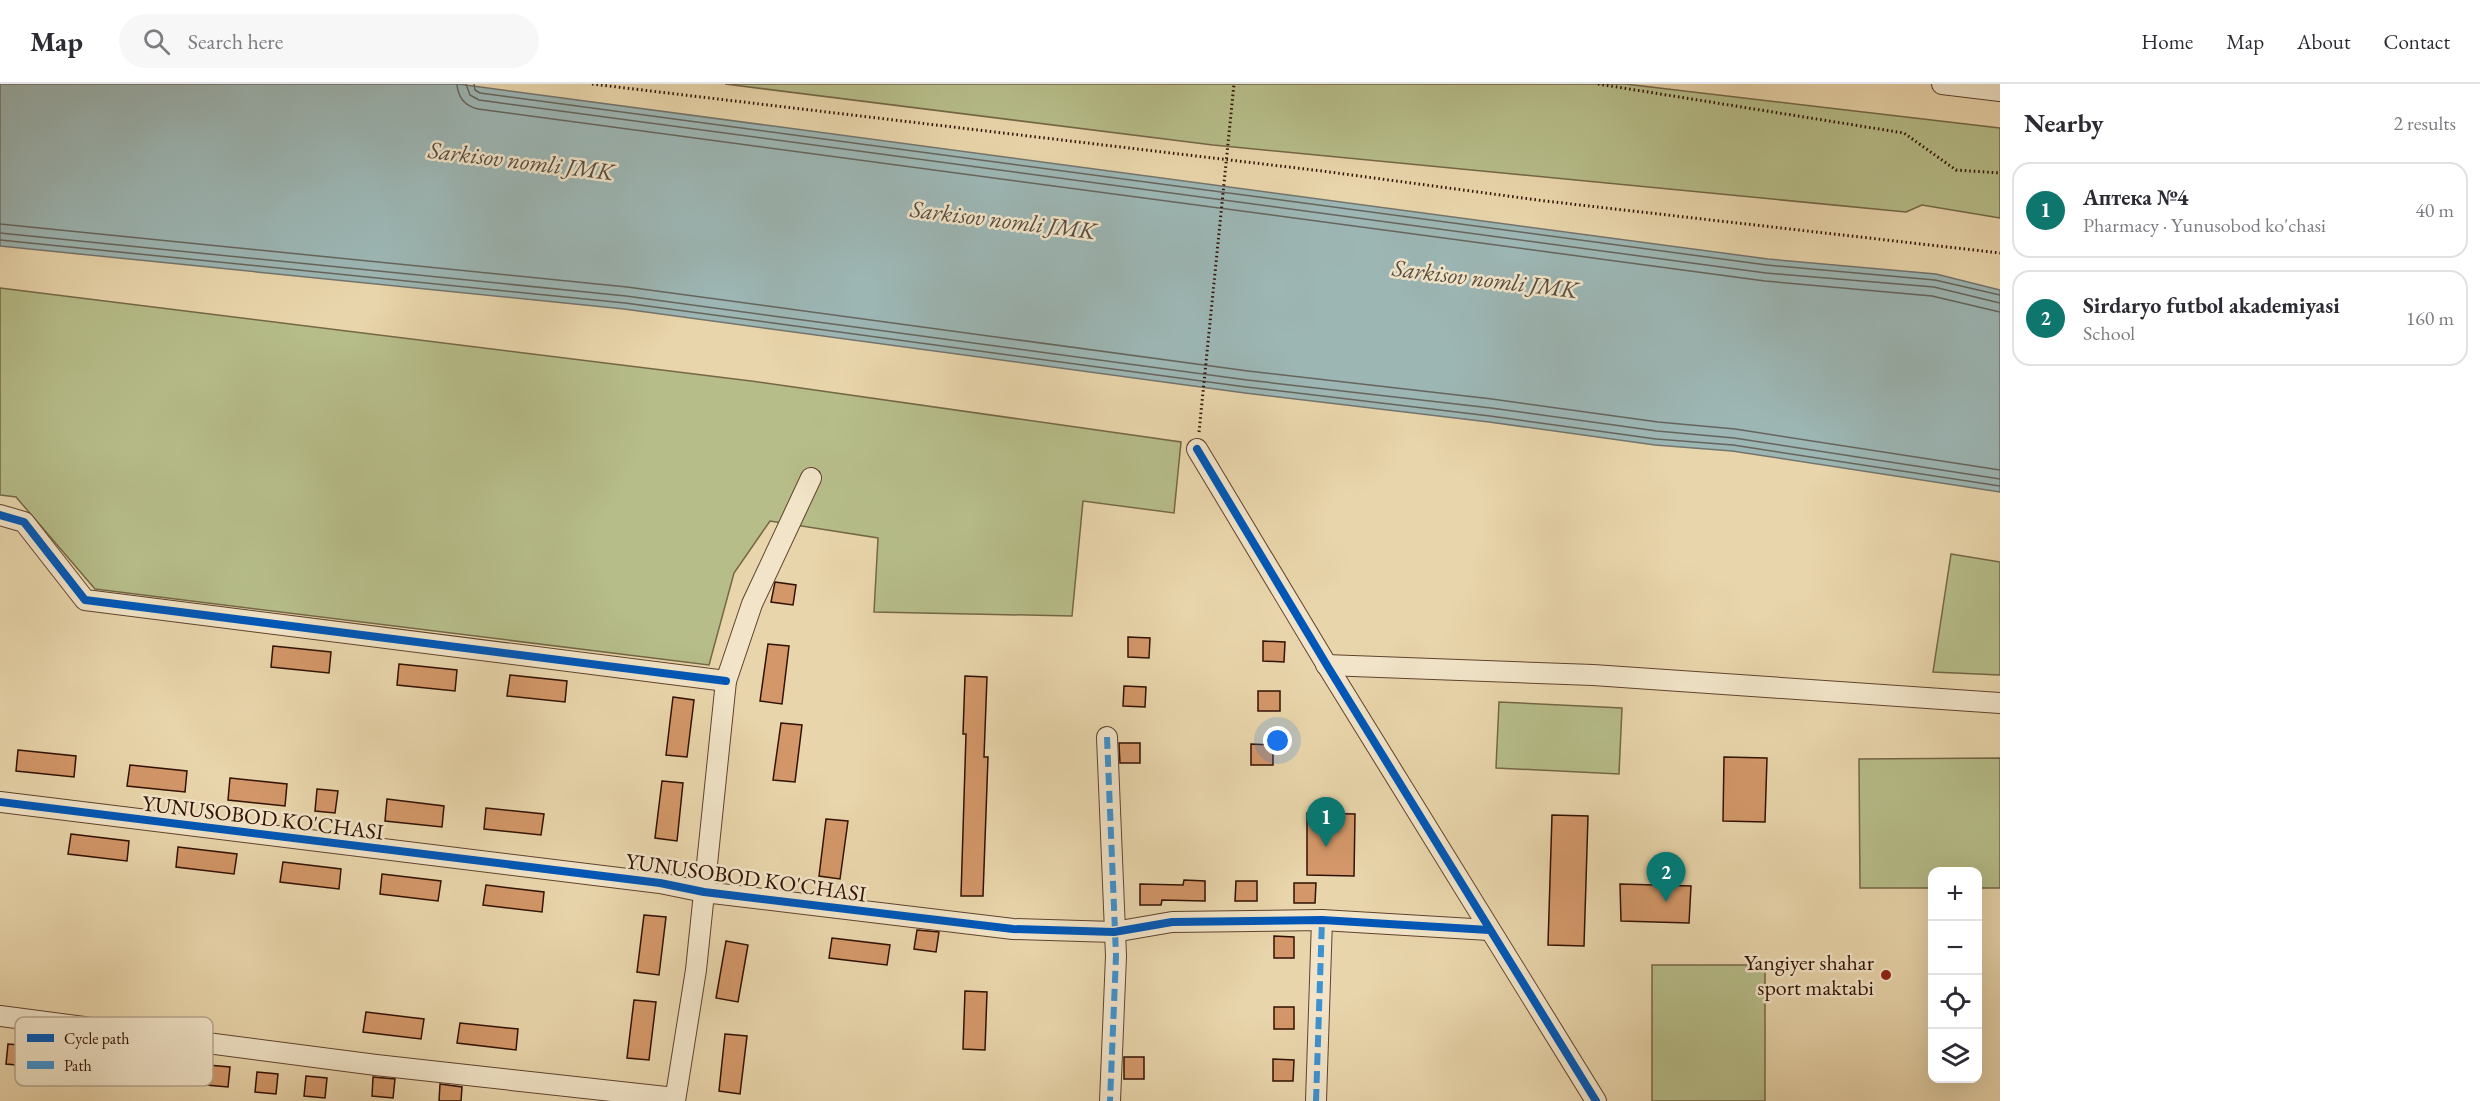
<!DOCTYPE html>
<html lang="en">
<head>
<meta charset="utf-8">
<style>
	:root { --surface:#fff; --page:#f7f7f7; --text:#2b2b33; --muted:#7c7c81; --line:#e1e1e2; --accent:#0f766e }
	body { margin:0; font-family:"EB Garamond",serif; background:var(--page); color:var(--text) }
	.controls { position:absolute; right:18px; bottom:18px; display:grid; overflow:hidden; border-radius:12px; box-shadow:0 6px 24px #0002 }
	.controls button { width:54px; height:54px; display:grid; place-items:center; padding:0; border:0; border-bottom:2px solid var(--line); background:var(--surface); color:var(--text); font:30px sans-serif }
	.you { position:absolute; left:1278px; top:657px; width:21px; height:21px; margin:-15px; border:4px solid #fff; border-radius:50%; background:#1a73e8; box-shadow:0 0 0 9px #1a73e833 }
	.badge { display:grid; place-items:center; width:39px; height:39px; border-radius:50%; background:var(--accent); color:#fff; font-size:20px; font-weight:700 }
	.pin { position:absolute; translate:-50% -50px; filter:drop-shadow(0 2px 3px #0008) }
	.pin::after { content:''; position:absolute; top:32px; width:21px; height:18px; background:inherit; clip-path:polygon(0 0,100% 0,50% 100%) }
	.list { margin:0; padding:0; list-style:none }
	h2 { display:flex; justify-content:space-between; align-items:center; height:78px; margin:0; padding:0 24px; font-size:26px }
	h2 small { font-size:20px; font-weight:400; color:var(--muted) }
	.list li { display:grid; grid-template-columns:39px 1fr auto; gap:18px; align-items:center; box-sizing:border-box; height:96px; margin:0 12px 12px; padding:0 12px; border:2px solid var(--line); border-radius:18px }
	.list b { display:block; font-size:22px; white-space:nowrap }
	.list p { margin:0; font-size:20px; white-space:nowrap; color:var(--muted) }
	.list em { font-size:20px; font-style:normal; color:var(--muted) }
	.icon { flex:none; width:33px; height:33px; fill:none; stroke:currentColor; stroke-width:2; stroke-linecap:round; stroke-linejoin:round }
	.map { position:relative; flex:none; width:2000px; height:1017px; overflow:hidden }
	header { display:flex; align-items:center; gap:36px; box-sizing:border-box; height:84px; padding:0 30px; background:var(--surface); border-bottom:2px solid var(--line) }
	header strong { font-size:28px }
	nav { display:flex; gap:33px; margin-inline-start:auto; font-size:21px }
	.search { width:420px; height:54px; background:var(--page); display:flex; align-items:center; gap:15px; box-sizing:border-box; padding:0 21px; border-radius:33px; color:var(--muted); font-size:22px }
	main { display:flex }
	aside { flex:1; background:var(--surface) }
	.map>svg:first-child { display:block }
	.green { fill:#b6bd89; stroke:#746746; stroke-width:1.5 }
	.water { fill:#9cb6b4; stroke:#72746d; stroke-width:1.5 }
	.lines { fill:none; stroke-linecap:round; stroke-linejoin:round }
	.shore { stroke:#67645c; stroke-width:1.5 }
	.building { fill:#d39769; stroke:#321103; stroke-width:1.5 }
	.minor-casing { stroke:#60422d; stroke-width:22 }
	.path { stroke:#321103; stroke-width:3; stroke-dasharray:1.5 3; stroke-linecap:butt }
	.minor { stroke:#f1e4c8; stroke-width:20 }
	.quiet { stroke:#3d92d1; stroke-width:6; stroke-dasharray:12 6; stroke-linecap:butt }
	.cycleway-casing { stroke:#f1e4c8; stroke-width:11 }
	.cycleway { stroke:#0057b8; stroke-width:8 }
	.poi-dot { fill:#8f2418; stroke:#f1e4c8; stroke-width:2 }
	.labels { text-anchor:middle; stroke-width:5; stroke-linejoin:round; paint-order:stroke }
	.street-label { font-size:22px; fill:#321103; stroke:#f1e4c8 }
	.poi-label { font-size:22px; fill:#321103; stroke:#f1e4c8; text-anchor:end }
	.water-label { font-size:24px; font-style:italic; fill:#574b41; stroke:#f1e4c8 }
	.key { fill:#f1e4c8; stroke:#b8a58d; stroke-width:1.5 }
	.key-label { font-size:16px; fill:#321103 }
</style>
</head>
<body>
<header>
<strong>Map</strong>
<div class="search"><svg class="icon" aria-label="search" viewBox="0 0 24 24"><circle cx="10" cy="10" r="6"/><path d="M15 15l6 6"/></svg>Search here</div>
<nav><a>Home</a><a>Map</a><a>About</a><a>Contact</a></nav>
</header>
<main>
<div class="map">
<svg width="2000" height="1017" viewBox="0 0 2000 1017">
	<rect width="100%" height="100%" fill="#e9d5ab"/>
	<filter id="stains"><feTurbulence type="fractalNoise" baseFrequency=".00333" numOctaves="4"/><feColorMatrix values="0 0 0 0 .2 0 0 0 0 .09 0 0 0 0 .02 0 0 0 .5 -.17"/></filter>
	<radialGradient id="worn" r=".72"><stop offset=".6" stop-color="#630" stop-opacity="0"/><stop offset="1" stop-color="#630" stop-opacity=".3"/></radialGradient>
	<g class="green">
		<polygon points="725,0 1625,0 2000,44 2000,134 1922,121 1906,128 1213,61"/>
		<polygon points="0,204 751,297 1181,358 1174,429 1083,417 1072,532 874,528 878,454 770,437 734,489 709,581 95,505 16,413 0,411"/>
		<polygon points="1951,470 2000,478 2000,591 1933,588"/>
		<polygon points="1499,618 1622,624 1619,690 1496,684"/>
		<polygon points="2000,674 2000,804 1978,804 1978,788 1932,788 1932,804 1860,804 1859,675"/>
		<rect x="1652" y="881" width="113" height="136"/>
	</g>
	<polygon class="water" points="0,0 458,0 1768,175 1936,190 2000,206 2000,408 1732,367 1655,361 1489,338 1245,309 624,225 0,162"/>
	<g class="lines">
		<g class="shore">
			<path d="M457 0C458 14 465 22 478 25L1765 197 1932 212 2000 228"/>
			<polyline points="466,0 470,11 479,16 1766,189 1934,203 2000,219"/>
			<polyline points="474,0 475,6 480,9 1767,181 1935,196 2000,211"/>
			<polyline points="0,140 627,203 1248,287 1492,315 1658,338 1735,345 2000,386"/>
			<polyline points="0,149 626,212 1247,296 1491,324 1657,347 1734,354 2000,395"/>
			<polyline points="0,156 625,219 1246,303 1490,332 1656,355 1733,361 2000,402"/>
		</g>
	</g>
	<g class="building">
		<polygon points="775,498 796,501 793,521 771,518"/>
		<polygon points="1128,553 1150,554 1149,574 1128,573"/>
		<polygon points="1263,557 1285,558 1284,578 1263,577"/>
		<polygon points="768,560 789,562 782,620 760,617"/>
		<polygon points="273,562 331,568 329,589 271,583"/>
		<polygon points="399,580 457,586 455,607 397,601"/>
		<polygon points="510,591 567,597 565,618 507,612"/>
		<polygon points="965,592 987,593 984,673 988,673 983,812 961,812 966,650 963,650"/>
		<polygon points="1124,602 1146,603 1145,623 1123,622"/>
		<rect x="1258" y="607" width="22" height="20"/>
		<polygon points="673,613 694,616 687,673 666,671"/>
		<polygon points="781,639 802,641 795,698 773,696"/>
		<polygon points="1119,659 1140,659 1140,679 1120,679"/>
		<polygon points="1251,660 1273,661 1273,681 1251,681"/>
		<polygon points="18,666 76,672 74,693 16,687"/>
		<polygon points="1724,673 1767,674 1765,738 1723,737"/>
		<polygon points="130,681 187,687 185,708 127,702"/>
		<polygon points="230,694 287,700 285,722 228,716"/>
		<polygon points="662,697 683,699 677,757 655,754"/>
		<polygon points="317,705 338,707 335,729 315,727"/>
		<polygon points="387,715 444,722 442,743 385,737"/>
		<polygon points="486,724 544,730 541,751 484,745"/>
		<polygon points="1307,729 1355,730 1354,792 1307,791"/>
		<polygon points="1552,731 1588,732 1584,862 1548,861"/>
		<polygon points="826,735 848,737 840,795 819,792"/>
		<polygon points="71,750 129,757 127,777 68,770"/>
		<polygon points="178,763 237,770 234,790 176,783"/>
		<polygon points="283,778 341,785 339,805 280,798"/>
		<polygon points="382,790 441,797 438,817 380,810"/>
		<polygon points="1184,796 1205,797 1205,817 1162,816 1161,821 1140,821 1140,800 1183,801"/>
		<polygon points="1236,797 1257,797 1257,817 1235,817"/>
		<polygon points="1294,799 1316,799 1315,819 1294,819"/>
		<polygon points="1620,800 1691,802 1689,839 1621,837"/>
		<polygon points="486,801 544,808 542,828 483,821"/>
		<polygon points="644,831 666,833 659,891 637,888"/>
		<polygon points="917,846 939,848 936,868 914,865"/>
		<polygon points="1274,852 1294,853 1294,874 1274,874"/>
		<polygon points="832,854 890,861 887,881 829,874"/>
		<polygon points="726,857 748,861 738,918 716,914"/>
		<polygon points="965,907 987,908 985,966 963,965"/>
		<polygon points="634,916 656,918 649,976 627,974"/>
		<rect x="1274" y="923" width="20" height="22"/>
		<polygon points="366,928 424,935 421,955 363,948"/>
		<polygon points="460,939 518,945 516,966 457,959"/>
		<polygon points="725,950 747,952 740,1010 719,1007"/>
		<polygon points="8,960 29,962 27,982 6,980"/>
		<rect x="1124" y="973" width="20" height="22"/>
		<polygon points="1273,975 1294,976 1293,997 1273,997"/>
		<polygon points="208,981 230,983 228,1003 206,1001"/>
		<polygon points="257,988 278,990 276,1010 255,1008"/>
		<polygon points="306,992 327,994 325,1014 304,1012"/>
		<polygon points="373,993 395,995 393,1014 372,1012"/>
		<polygon points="440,1000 462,1003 461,1017 439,1017"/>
	</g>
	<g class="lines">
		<g class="minor-casing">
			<g id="minor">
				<polyline points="1942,0 2000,7"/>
				<polyline points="1197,365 1328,583 1596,1017"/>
				<polyline points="0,431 24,438 85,516 726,597"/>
				<polyline points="1326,581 1593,591 2000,619"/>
				<polyline points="1107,653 1116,872 1110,1017"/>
				<polyline points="0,718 660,799 704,808 1013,845 1114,848 1172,838 1322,836 1489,846"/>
				<polyline points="0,932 376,981 675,1014"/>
				<polyline points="675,1017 696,886 726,597 752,520 811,394"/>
				<polyline points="1316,1017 1322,836"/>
			</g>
		</g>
		<g class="path">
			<polyline points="592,0 1322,87 1545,117 2000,169"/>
			<polyline points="1598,0 1904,49 1956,86 2000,89"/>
			<polyline points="1199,348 1234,0"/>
		</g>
		<use href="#minor" class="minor"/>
		<g class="quiet">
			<polyline points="1107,653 1116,872 1110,1017"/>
			<polyline points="1316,1017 1322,836"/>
		</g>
		<g class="cycleway-casing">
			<g id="cycleway">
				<polyline points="1197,365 1328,583 1596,1017"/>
				<polyline points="0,431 24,438 85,516 726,597"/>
				<polyline points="0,718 660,799 704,808 1013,845 1114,848 1172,838 1322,836 1489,846"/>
			</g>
		</g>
		<use href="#cycleway" class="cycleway"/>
	</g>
	<circle class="poi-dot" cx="1886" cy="891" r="6"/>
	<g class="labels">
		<g class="street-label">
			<text transform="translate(263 733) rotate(7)" y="8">YUNUSOBOD KO'CHASI</text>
			<text transform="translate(746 793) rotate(8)" y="8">YUNUSOBOD KO'CHASI</text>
		</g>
		<g class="poi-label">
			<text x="1874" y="886">Yangiyer shahar<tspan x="1874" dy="25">sport maktabi</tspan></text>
		</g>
		<g class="water-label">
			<text transform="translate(521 77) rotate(7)" y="8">Sarkisov nomli JMK</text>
			<text transform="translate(1003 136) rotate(7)" y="8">Sarkisov nomli JMK</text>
			<text transform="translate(1485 195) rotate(7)" y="8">Sarkisov nomli JMK</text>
		</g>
	</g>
	<rect x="15" y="933" width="198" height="69" rx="9" class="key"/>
	<rect x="27" y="950" width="27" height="8" fill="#0057b8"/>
	<rect x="27" y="977" width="27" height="8" fill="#3d92d1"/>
	<g class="key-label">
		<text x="64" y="960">Cycle path</text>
		<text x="64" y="987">Path</text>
	</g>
	<rect width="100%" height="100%" filter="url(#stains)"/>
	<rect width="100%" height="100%" fill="url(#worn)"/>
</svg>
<div class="controls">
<button>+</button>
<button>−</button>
<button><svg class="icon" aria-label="locate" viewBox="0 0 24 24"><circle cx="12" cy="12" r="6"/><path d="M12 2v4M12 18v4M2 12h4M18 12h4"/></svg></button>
<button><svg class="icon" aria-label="layers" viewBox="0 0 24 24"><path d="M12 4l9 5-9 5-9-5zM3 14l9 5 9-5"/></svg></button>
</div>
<div class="you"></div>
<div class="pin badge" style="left:1326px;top:763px">1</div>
<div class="pin badge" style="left:1666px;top:818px">2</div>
</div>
<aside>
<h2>Nearby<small>2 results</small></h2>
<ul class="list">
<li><span class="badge">1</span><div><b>Аптека №4</b><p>Pharmacy · Yunusobod ko'chasi</p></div><em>40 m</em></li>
<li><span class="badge">2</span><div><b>Sirdaryo futbol akademiyasi</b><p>School</p></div><em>160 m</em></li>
</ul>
</aside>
</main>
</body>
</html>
